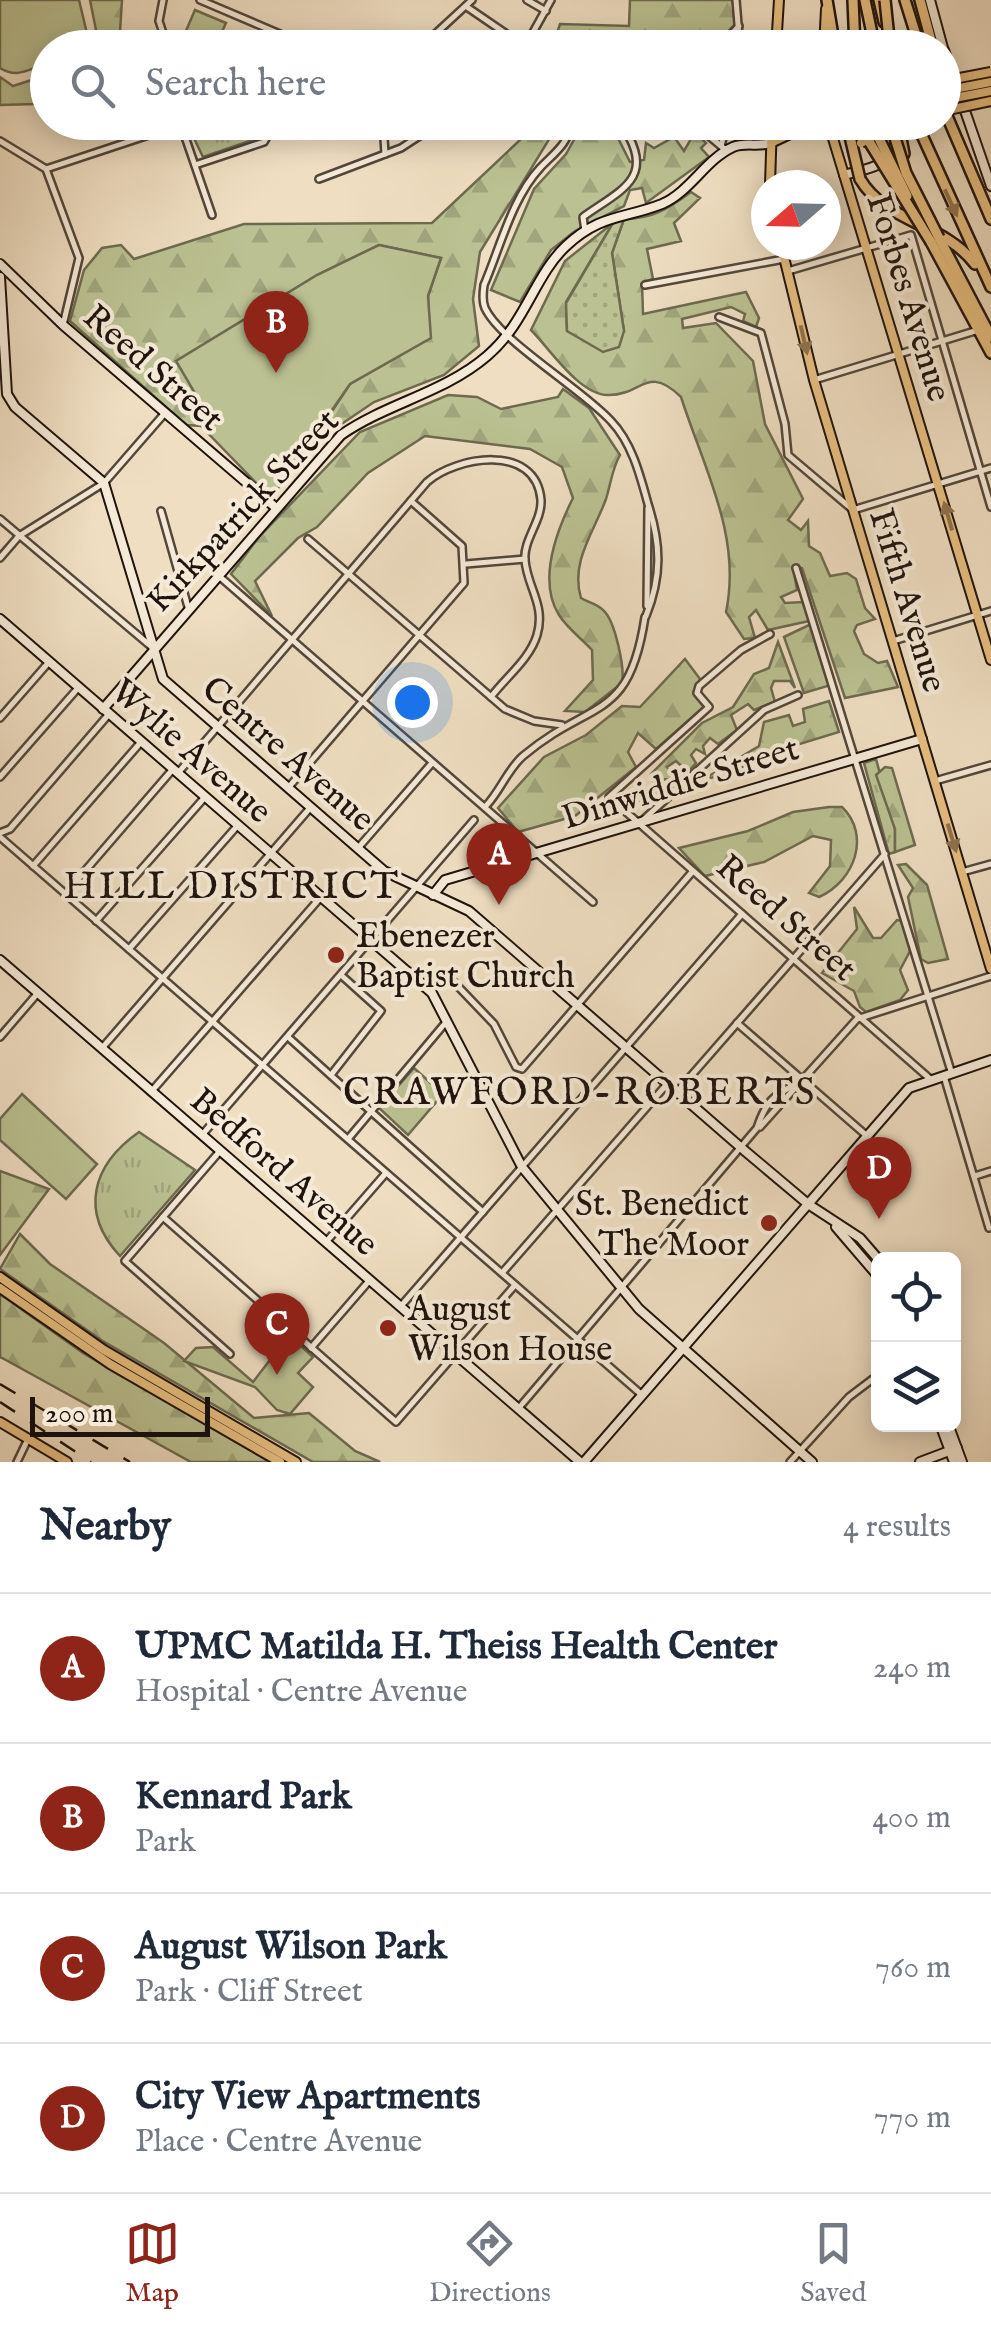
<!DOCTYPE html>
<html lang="en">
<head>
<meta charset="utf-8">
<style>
	:root { --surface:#fff; --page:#f2f2f3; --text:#1f2937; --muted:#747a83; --line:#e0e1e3; --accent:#8f2418 }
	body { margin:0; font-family:"IM FELL English",serif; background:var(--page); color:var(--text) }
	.controls { position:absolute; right:30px; bottom:30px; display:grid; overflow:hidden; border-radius:15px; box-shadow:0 5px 25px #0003 }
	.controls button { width:90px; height:90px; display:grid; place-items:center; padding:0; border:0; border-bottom:2px solid var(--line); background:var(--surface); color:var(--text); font:50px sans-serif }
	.compass { position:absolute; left:751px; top:170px; width:90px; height:90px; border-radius:50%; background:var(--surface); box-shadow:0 5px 25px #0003; rotate:250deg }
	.scale { position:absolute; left:30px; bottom:25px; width:180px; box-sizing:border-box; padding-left:10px; border:5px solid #1f130d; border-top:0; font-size:28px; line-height:35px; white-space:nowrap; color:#1f130d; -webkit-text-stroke:8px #f5ead7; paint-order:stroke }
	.you { position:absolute; left:412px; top:702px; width:35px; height:35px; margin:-25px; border:8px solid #fff; border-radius:50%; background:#1a73e8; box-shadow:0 0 0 15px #1a73e833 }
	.badge { display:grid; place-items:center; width:65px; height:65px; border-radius:50%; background:var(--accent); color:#fff; font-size:32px; font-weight:700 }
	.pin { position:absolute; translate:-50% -82px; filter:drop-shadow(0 2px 5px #0008) }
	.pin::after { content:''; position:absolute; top:52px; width:35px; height:30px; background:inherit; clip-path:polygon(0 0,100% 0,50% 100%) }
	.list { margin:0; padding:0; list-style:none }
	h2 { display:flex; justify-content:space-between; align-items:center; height:130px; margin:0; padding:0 40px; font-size:42px }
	h2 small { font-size:32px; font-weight:400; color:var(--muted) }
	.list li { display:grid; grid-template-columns:65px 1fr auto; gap:30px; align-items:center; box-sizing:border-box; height:150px; padding:0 40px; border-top:2px solid var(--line) }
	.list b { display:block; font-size:38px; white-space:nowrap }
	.list p { margin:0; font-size:32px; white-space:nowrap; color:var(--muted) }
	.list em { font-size:32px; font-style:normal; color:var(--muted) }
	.icon { flex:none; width:55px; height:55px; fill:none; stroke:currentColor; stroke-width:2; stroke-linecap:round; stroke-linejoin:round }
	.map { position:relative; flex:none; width:991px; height:1462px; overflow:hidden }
	.search { position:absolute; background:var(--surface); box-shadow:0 5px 25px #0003; left:30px; right:30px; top:30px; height:110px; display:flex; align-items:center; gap:25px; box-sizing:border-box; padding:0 35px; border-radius:55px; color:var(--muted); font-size:38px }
	.sheet { height:730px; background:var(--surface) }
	nav { display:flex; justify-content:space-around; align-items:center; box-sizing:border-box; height:140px; border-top:2px solid var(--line); background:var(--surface); font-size:28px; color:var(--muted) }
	nav a { display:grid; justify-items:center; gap:5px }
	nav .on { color:var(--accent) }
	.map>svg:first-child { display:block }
	.grass { fill:url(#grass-tufts); stroke:#6d6a50; stroke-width:2.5 }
	.forest { fill:url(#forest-firs); stroke:#6d6a50; stroke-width:2.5 }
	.park { fill:#bbc192; stroke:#6d6a50; stroke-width:2.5 }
	.garden { fill:url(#garden-dots); stroke:#6d6a50; stroke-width:2.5 }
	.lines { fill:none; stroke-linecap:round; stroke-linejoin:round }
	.street-casing { stroke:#53463a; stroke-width:10 }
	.secondary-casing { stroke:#1f130d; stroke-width:12 }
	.primary-casing { stroke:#1f130d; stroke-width:12 }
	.highway-casing { stroke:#1f130d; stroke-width:14 }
	.street { stroke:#f5ead7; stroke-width:5 }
	.secondary { stroke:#f5ead7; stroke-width:8 }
	.primary { stroke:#e8bf81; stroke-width:8 }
	.highway { stroke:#e8bf81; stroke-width:9 }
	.rail { stroke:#1f130d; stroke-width:2.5; stroke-dasharray:18 18; stroke-linecap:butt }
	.primary-bridge-casing { stroke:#1f130d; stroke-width:12; stroke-linecap:butt }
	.highway-bridge-casing { stroke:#1f130d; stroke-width:14; stroke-linecap:butt }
	.primary-bridge { stroke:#e8bf81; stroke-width:8 }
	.highway-bridge { stroke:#e8bf81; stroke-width:9 }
	.oneway { fill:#8e724d }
	.poi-dot { fill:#8f2418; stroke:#f5ead7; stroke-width:4 }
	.labels { text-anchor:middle; stroke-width:8; stroke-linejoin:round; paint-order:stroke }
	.street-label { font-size:35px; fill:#1f130d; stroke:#f5ead7 }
	.poi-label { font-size:35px; fill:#1f130d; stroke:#f5ead7; text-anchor:start }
	.neighbourhood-label { font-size:38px; letter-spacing:2.5px; fill:#1f130d; stroke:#f5ead7 }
</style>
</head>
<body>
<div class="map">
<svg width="991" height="1462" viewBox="0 0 991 1462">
	<defs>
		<pattern id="grass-tufts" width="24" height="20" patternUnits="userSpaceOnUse" patternTransform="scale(2.5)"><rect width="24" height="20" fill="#bbc192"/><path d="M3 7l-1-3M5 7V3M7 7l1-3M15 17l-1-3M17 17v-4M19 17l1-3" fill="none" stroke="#a0a57d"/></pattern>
		<pattern id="forest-firs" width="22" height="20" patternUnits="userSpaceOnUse" patternTransform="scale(2.5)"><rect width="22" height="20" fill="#bbc192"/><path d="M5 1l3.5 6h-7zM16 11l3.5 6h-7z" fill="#a0a57d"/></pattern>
		<pattern id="garden-dots" width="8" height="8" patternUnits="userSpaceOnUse" patternTransform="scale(2.5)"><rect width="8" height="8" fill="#bbc192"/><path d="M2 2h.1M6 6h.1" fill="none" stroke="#a0a57d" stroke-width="1.8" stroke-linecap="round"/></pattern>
	</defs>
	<rect width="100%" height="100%" fill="#efdec2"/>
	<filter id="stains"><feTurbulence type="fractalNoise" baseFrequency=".002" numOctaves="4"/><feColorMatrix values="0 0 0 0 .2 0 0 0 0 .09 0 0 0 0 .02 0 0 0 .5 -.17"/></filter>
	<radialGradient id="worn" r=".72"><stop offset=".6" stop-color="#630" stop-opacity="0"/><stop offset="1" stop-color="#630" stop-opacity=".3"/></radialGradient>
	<g class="grass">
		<polygon points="259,123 261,137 203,157 191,132 212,123"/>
		<polygon points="876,759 895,829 895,852 889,854 864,763"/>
		<path d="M139 1132 195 1170 120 1256C79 1212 92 1165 139 1132Z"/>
	</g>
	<g class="forest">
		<polygon points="90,0 122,0 119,47 94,47 96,30"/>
		<polygon points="630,0 733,0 738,21 713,47 552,48 560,24 629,26"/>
		<polygon points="47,75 47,99 36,104 0,105 0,77 13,86"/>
		<polygon points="538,123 559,123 480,252 473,299 479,346 444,375 374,402 309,446 350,384 430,338 428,296 441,258 379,245 317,275 177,361 209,417 201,426 186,425 70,321 84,270 102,248 121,245 134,259 244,224 432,223"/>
		<polygon points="579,123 619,123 616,134 630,162 644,160 646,143 654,148 674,137 684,151 695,132 706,143 701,148 709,157 646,203 642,188 630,190 624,206 575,231 551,250 520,302 491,290 534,189 566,154 580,129"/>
		<path d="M691 192 700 198 674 223 681 241 647 249 653 279 642 283 643 314 746 292 759 318 756 327 743 321 745 314 731 307 682 319 683 328 716 323 753 361 765 424 803 499 788 520 801 530 808 521 809 546 820 553 830 576 847 573 856 579 865 608 875 619 857 625 854 631 864 654 878 663 887 661 898 687 845 698 802 568 793 566 797 590 781 597 785 603 804 602 809 621 768 630 756 610 749 617 755 638 744 639 726 612C742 536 704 469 681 397 647 364 642 395 609 395 580 396 550 349 531 330L565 261 613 223 566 302 567 330 624 331 612 253 624 219C652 219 668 209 691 192Z"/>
		<path d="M563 389 589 408 620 455C612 469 611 483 606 499 594 532 570 562 581 598 587 602 598 604 603 610 615 620 625 668 622 683L585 712 565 711 593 680 592 650C582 639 567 628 559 615 537 580 557 530 573 498L562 467 530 449 425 436 368 473 317 527 298 538 255 581 272 616 231 574 259 537 360 432 448 395 477 397 501 409 558 397Z"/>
		<polygon points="811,624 831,685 804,693 784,637"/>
		<path d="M778 642 795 688 790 681H774L771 688 775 702 754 710 748 704 731 715 737 730 718 744 710 738 703 746 705 754 696 749 691 755 696 763 688 772 676 761 667 767 676 778 661 780C652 812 651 794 626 805L620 800 629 792 646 795 655 787 651 774 702 723 733 707 754 674 769 668Z"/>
		<polygon points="685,659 700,679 694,694 704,707 656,749 638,733 628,752 636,767 575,816 518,832 498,808 544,757 586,735 622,706 640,707"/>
		<polygon points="829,701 839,732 757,757 758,762 699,782 759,746 764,722 789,715 793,726 805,722 803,709"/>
		<polygon points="885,767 892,768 915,845 895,852 895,829 876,775"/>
		<path d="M829 807H842C871 835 855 881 819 897L809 893 830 866 831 840 813 836 764 862 705 876 679 848 748 831 793 812Z"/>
		<polygon points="906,864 927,885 948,959 928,963 921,959 908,897 913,888 898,865"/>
		<polygon points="854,907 873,938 881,938 897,920 902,921 910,951 900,970 908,990 900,1000 866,1012 860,1007 854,991 822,973 857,929"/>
		<polygon points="0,1171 49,1189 0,1255"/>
		<polygon points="20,1234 50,1264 164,1343 254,1418 309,1413 355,1451 380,1462 313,1462 101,1340 0,1269"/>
		<polygon points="0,1294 83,1353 270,1462 191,1462 4,1359 0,1357"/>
	</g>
	<g class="park">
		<path d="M0 0H79L89 42 86 47 48 48 47 64C28 69 18 79 0 68Z"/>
		<polygon points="195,10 226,23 215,47 182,40"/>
		<polygon points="379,245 441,258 428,296 431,338 350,384 274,494 264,491 201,426 209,417 176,361 317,275"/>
		<polygon points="414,1068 443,1094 408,1135 379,1108"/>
		<polygon points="22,1094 97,1164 66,1199 0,1140 0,1119"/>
		<polygon points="289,1335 313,1357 298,1373 313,1387 290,1414 277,1410 255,1387 184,1361 196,1348 213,1347 253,1382"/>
	</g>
	<polygon class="garden" points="624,219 612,253 624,331 619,347 603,352 567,331 566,303 613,223"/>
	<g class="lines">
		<g class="street-casing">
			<g id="street">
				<polyline points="163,0 159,21 168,48"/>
				<polyline points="200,0 313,48"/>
				<polyline points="527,0 546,11"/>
				<polyline points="736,0 740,48"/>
				<polyline points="467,7 527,48"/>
				<polyline points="526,45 551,0"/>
				<polyline points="420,48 472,0"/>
				<polyline points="719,48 739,26"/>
				<polyline points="383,122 385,154"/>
				<path d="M571 122C569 144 554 153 540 168 512 198 500 248 484 285 483 292 482 301 485 308 500 341 582 389 611 421 632 443 640 475 648 504 661 544 662 576 646 616"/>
				<polyline points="692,122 727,151"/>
				<polyline points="181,125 212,215"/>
				<polyline points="0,141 46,169 79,258 63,325"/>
				<polyline points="721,146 727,122"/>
				<polyline points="195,165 264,142 268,135 264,122"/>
				<polyline points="46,169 188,122"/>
				<polyline points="319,179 401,148 441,122"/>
				<path d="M585 231 583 217C619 191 656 179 625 130"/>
				<polyline points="788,271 911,235 991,507"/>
				<polyline points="645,285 784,259"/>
				<polyline points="719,317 761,333 785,424 788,455 853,510 991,468"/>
				<polyline points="814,380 975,331"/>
				<polyline points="161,511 188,607"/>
				<polyline points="0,519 153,648"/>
				<polyline points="308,539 505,709 534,721 562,725"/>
				<polyline points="0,558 19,536 104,483 165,413"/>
				<polyline points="466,564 525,559"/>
				<polyline points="796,568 951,1071"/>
				<polyline points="219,576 593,902"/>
				<polyline points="647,606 648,508"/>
				<polyline points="770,634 741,650 699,686 697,693 709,707 609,797 929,1078"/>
				<polyline points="893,641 991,611"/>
				<polyline points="0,718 49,662"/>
				<path d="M178 773 427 482C455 457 536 442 541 500 542 521 523 540 525 560 527 587 546 605 537 635 530 659 505 678 491 697"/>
				<polyline points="0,777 78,688"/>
				<polyline points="935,781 991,765"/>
				<polyline points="288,788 464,583 462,546 411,501"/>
				<path d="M485 807C500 792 507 770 523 756 592 698 629 723 645 617"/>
				<polyline points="643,820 764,710 798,695"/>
				<polyline points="0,833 10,829 109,714"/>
				<polyline points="0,837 642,1395"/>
				<polyline points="359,847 432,763"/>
				<polyline points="33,866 141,742"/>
				<polyline points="962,872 991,864"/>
				<polyline points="65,894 173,769"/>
				<polyline points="96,921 205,797"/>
				<polyline points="129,949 238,825"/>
				<polyline points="429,991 442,976 449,977 494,1024 516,1067 522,1069 693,871"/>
				<polyline points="737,1023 867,1136"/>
				<polyline points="0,1037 37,994"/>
				<polyline points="288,1037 483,1212"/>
				<polyline points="103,1047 310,808"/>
				<polyline points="331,1075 381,1011 341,975"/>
				<polyline points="944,1076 989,1228"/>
				<polyline points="151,1092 320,898"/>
				<polyline points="677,1092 885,854"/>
				<polyline points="760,1127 857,1019 991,976"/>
				<polyline points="202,1135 474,820"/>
				<polyline points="348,1139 447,1021"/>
				<polyline points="220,1151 125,1261 230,1354"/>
				<polyline points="975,1176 991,1171"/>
				<polyline points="163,1217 396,1422 515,1285"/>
				<polyline points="326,1242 386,1173"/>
				<polyline points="502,1273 667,1084"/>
				<polyline points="401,1306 742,914"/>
				<polyline points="311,1348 369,1281"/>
				<path d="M518 1409 757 1128C768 1095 777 1095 803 1080"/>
				<polyline points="17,1462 28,1439"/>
				<polyline points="790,1462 849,1397 878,1375"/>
			</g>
		</g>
		<g class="secondary-casing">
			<g id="secondary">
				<polyline points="930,0 943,48"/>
				<polyline points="944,50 991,186"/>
				<path d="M844 175C865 169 892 167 895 142"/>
				<polyline points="0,264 63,325 275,507"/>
				<polyline points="0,277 7,394 15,407 104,483 163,679 384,871 469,911 745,1151 808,1204 860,1238 879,1260"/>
				<polyline points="0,619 432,993 522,1167 639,1309 812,1462"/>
				<path d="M103 709 341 435C387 403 444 393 487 356 526 323 534 276 566 246 600 214 624 219 662 204 690 192 706 159 733 147 745 142 758 147 771 143"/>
				<polyline points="433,895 445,880 922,739"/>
				<polyline points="0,960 580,1462"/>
				<polyline points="836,1227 878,1276"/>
				<polyline points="940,1424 954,1462"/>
				<polyline points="948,1424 962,1462"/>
				<polyline points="584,1462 909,1088 991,1060"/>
				<polyline points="920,1462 957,1448"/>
			</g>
		</g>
		<g class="primary-casing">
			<g id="primary">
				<polyline points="776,48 779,0"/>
				<polyline points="824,48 826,9"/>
				<polyline points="828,122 991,660"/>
				<polyline points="771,143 803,128"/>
				<polyline points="770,185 772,122"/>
				<polyline points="781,245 814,380 991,969"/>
				<polyline points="0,1277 104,1350 296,1462"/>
				<polyline points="0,1288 110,1364 280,1462"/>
				<polyline points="0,1422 67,1462"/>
			</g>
		</g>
		<g class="highway-casing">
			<g id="highway">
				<polyline points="827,0 835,48"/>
				<polyline points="853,0 855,48"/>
				<polyline points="865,0 875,48"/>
				<polyline points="879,0 884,22"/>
				<polyline points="905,0 920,48"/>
				<polyline points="920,0 933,48"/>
				<polyline points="944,109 991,219"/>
				<polyline points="898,122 904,154"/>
				<polyline points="916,122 991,287"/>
				<path d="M860 179C886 223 944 223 975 264"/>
				<polyline points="939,238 991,337"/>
				<polyline points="931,242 991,353"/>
			</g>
		</g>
		<use href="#street" class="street"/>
		<use href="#secondary" class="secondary"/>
		<use href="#primary" class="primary"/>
		<use href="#highway" class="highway"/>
		<g class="rail">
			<polyline points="0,1384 130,1462"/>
			<polyline points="0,1402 91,1462"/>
		</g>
		<g class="primary-bridge-casing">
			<g id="primary-bridge">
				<polyline points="944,81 991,72"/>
				<polyline points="944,91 991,82"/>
				<polyline points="944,100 991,91"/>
				<polyline points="944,111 991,101"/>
				<polyline points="803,128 832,122"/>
				<polyline points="861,143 900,122"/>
			</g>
		</g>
		<g class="highway-bridge-casing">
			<g id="highway-bridge">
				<polyline points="885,0 890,48"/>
				<polyline points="857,122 931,242"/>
				<polyline points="871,122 907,196"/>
				<polyline points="890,122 906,173 939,238"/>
				<polyline points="848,128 860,179"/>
			</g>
		</g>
		<use href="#primary-bridge" class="primary-bridge"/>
		<use href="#highway-bridge" class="highway-bridge"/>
	</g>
	<defs><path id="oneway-solid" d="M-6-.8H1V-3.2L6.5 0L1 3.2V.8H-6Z" transform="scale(2.5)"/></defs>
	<g class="oneway">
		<use href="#oneway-solid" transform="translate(951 203) rotate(65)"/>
		<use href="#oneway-solid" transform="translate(804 340) rotate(77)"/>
		<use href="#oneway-solid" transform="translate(948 516) rotate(-106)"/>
		<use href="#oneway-solid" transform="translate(952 838) rotate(73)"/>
	</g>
	<g class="poi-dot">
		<circle cx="336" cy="955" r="10"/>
		<circle cx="769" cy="1223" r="10"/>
		<circle cx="388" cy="1328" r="10"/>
	</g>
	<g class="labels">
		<g class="street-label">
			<text transform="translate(910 297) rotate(73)" y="12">Forbes Avenue</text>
			<text transform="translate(154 367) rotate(41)" y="12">Reed Street</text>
			<text transform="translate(242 510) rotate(-47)" y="12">Kirkpatrick Street</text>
			<text transform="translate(909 600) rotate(73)" y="12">Fifth Avenue</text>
			<text transform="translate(192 750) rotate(41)" y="12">Wylie Avenue</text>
			<text transform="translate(289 753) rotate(41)" y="12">Centre Avenue</text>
			<text transform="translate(680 782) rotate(-17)" y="12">Dinwiddie Street</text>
			<text transform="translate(787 917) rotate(41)" y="12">Reed Street</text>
			<text transform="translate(285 1171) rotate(41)" y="12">Bedford Avenue</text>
		</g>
		<g class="poi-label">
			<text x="356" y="947">Ebenezer<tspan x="356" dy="40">Baptist Church</tspan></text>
			<text x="749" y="1215" text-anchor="end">St. Benedict<tspan x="749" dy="40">The Moor</tspan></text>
			<text x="408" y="1320">August<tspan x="408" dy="40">Wilson House</tspan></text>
		</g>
		<g class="neighbourhood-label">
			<text x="232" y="898">HILL DISTRICT</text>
			<text x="580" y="1104">CRAWFORD-ROBERTS</text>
		</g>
	</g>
	<rect width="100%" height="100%" filter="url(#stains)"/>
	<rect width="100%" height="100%" fill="url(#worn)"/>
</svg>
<div class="controls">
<button><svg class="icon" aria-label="locate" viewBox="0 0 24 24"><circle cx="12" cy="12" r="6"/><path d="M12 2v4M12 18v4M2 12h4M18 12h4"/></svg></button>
<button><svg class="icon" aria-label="layers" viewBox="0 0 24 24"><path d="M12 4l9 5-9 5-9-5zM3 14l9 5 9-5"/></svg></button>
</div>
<svg class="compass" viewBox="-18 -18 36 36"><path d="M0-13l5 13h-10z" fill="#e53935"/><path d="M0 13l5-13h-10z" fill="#747a83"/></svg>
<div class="scale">200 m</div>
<div class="you"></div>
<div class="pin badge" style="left:499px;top:905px">A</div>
<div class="pin badge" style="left:276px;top:373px">B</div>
<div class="pin badge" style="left:277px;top:1375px">C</div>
<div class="pin badge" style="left:879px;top:1219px">D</div>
<div class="search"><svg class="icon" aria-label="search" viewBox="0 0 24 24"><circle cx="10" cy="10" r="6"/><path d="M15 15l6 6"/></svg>Search here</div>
</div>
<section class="sheet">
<h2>Nearby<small>4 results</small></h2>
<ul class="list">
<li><span class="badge">A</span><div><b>UPMC Matilda H. Theiss Health Center</b><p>Hospital · Centre Avenue</p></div><em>240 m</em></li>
<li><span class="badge">B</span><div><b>Kennard Park</b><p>Park</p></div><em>400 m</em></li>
<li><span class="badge">C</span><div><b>August Wilson Park</b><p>Park · Cliff Street</p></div><em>760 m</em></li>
<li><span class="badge">D</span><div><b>City View Apartments</b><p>Place · Centre Avenue</p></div><em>770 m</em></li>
</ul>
</section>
<nav>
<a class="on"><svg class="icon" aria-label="map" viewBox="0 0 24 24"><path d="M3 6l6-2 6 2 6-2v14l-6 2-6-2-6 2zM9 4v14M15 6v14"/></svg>Map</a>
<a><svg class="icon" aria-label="directions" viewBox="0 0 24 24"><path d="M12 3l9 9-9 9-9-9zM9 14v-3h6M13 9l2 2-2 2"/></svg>Directions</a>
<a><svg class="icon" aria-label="saved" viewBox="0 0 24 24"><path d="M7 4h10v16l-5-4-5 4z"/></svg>Saved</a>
</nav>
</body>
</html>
